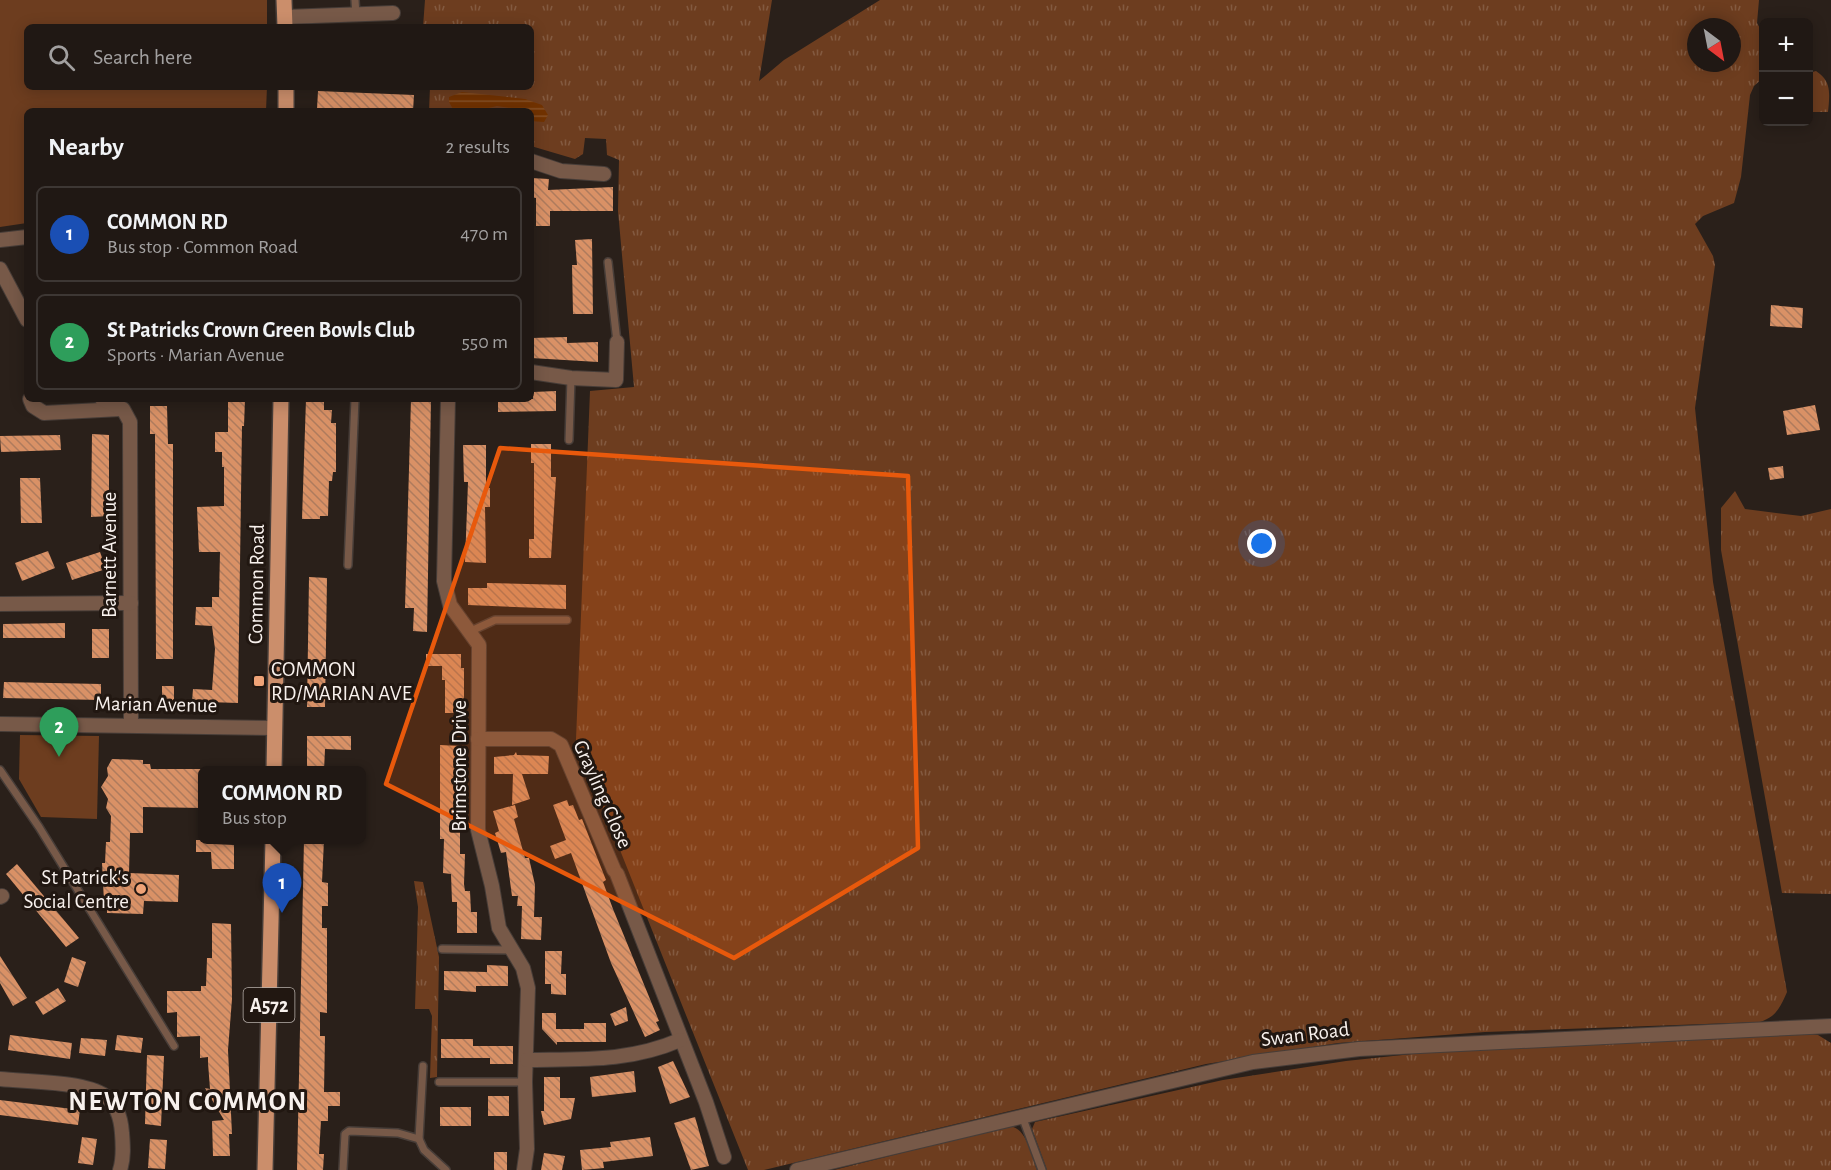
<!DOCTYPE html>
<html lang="en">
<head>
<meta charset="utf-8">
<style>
	:root { --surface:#201814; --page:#28211d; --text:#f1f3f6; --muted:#a2a0a0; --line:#3d3734; --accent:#efa377 }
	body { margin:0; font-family:"Alegreya Sans",sans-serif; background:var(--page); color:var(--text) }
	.controls { position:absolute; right:18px; top:18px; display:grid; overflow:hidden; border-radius:9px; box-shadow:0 3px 15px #0003 }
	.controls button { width:54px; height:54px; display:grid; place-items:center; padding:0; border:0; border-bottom:2px solid var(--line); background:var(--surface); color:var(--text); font:30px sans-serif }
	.compass { position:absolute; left:1687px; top:18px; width:54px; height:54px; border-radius:50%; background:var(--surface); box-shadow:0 3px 15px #0003; rotate:148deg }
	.you { position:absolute; left:1262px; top:544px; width:21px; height:21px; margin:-15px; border:4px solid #fff; border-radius:50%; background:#1a73e8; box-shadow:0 0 0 9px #1a73e833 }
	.badge { display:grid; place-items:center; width:39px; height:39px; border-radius:50%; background:var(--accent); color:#fff; font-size:20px; font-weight:700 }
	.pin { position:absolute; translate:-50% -50px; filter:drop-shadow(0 2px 3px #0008) }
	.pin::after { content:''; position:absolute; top:32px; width:21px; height:18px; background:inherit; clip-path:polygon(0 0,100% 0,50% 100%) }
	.popup { position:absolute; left:198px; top:766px; width:168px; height:78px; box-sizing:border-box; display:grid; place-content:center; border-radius:9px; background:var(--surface); filter:drop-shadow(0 2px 4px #0005); font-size:20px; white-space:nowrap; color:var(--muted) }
	.popup b { font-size:22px; color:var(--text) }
	.popup::after { content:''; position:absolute; left:50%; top:100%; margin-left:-12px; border:12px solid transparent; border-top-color:var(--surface) }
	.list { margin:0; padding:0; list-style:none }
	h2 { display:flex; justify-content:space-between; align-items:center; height:78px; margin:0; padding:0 24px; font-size:26px }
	h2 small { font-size:20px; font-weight:400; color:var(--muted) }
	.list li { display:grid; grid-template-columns:39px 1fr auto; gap:18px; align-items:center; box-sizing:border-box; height:96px; margin:0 12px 12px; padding:0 12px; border:2px solid var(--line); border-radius:9px }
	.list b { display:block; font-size:22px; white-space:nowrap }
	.list p { margin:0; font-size:20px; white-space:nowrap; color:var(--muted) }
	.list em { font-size:20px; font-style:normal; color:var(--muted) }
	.icon { flex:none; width:33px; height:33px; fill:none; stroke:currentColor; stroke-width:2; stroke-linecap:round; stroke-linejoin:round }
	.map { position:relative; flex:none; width:1831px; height:1170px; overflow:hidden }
	.search { position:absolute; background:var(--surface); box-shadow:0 3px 15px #0003; left:24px; top:24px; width:510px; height:66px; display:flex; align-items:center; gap:15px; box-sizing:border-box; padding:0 21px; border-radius:9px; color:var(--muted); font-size:22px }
	.panel { position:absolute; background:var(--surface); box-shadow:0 3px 15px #0003; left:24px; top:108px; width:510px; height:294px; border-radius:9px }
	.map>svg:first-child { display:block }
	.grass { fill:url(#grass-tufts); fill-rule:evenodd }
	.park { fill:#6d3d1f }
	.water { fill:url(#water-rules) }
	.building { fill:url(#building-back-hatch) }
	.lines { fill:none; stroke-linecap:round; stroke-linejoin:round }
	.lane-casing { stroke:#473d38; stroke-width:10 }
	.street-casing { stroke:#473d38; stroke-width:16 }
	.primary-casing { stroke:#473d38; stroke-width:18 }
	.lane { stroke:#775948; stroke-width:7 }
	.street { stroke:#775948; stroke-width:14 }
	.primary { stroke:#cb8e6b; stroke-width:15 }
	.marked { fill:#e8590c; fill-opacity:0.2; stroke:#e8590c; stroke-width:4.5; stroke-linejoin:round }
	.poi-dot { fill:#efa377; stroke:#211711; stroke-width:2 }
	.labels { text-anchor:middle; stroke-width:6; stroke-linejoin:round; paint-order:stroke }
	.shield { fill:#211711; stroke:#b8b0ab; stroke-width:1.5 }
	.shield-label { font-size:20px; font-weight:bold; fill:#f8f1ed }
	.street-label { font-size:21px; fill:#f8f1ed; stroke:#211711 }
	.poi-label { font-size:21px; fill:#f8f1ed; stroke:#211711; text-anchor:start }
	.district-label { font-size:27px; font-weight:bold; letter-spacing:1.5px; fill:#f8f1ed; stroke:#211711 }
</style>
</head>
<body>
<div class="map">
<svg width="1831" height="1170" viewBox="0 0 1831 1170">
	<defs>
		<pattern id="grass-tufts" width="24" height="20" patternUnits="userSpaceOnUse" patternTransform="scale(1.5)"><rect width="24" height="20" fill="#6d3d1f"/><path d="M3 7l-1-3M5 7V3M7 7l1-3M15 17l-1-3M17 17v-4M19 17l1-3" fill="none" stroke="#835a40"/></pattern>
		<pattern id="water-rules" width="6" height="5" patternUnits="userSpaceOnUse" patternTransform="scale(1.5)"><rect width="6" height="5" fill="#713200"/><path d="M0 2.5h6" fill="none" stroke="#865026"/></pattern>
		<pattern id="building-back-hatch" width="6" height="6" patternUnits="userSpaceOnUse" patternTransform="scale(1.5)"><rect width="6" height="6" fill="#d99166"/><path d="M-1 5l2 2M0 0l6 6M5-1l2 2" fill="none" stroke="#ae7b5d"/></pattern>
	</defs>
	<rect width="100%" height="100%" fill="#2a201a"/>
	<g class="grass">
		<path d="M425 0H772L759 81 784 60 880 0H1759L1757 23 1763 34V78L1754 86 1750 95 1741 177 1734 203 1703 216 1695 224 1713 256 1715 265 1695 408 1713 582 1787 992C1781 1006 1776 1017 1760 1022L1485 1032 1338 1043 1206 1064 764 1170H748L576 740 590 391 634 387 618 211 619 160 607 155 606 139 585 138 583 154 575 159 531 146V111H429L430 87H531V27H423ZM1696 27H1732V63H1696Z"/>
		<path d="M1816 71C1831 81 1830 92 1828 112H1809V73Z"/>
		<polygon points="1735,491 1745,509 1801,516 1831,509 1831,894 1782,893 1721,550 1721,508"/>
		<polygon points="414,881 423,882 439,957 437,1077 430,1078 432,1016 429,1009 415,1009 418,907"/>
		<polygon points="1806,1033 1818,1035 1831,1043 1831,1170 1047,1170 1032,1129 1035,1122 1223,1080 1346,1061 1431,1052"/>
		<path d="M1009 1126C1027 1128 1031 1155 1037 1170H834Z"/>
	</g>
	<g class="park">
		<polygon points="0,0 267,0 267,27 27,27 27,87 267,87 266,111 27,111 27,223 0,227"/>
		<polygon points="20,735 99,736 97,819 41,817 19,779"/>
	</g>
	<polygon class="water" points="462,92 525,99 542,105 548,115 544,122 531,121 531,111 497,106 476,111 454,111 449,102 449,97"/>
	<g class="building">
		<polygon points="318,91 414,95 413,111 317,109"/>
		<polygon points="531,178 549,179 548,190 613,187 613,211 550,211 550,226 536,226 536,198 531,197"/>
		<polygon points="592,239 593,314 573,314 572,265 577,265 575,240"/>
		<polygon points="1771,305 1803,308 1802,328 1770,326"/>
		<polygon points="567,337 567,343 598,342 598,362 531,358 531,338"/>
		<polygon points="556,391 556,411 498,412 498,399 533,399 533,392"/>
		<polygon points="228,399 245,399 244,426 242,426 238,703 208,702 207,706 196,706 196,701 192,701 193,689 212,690 215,649 212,626 195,625 196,607 212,607 212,597 219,597 220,552 199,552 197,507 224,506 224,467 222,467 222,452 215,452 215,432 228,432"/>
		<polygon points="306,399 324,399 324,410 332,410 331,423 336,423 336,472 333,472 332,481 329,481 328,516 320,516 320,519 302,519"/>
		<polygon points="411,399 431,399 427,632 413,631 414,608 405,608"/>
		<polygon points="1815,405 1820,430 1787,435 1783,411"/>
		<polygon points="150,406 167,406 168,444 173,444 173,659 156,659 155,434 150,434"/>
		<polygon points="92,434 109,435 109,516 91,517"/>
		<polygon points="60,435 61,450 1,452 0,436"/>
		<polygon points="531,444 551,444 551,477 556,477 551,558 529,558 529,539 534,539 534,463 531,463"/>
		<polygon points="463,445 486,445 486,488 490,488 490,507 485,507 486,563 465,562 468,482 464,482"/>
		<polygon points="1783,466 1784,478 1770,480 1768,468"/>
		<polygon points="20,478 40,478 42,523 21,523"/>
		<polygon points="48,551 55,568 22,581 15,563"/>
		<polygon points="100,552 106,569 72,580 66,563"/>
		<polygon points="309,577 327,578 325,707 307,707"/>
		<polygon points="487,583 566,585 566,609 468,605 468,588 487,588"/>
		<polygon points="65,623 65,638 3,638 3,624"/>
		<rect x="92" y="629" width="17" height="29"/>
		<polygon points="426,654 461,654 461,668 464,668 464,713 445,713 445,680 442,680 442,666 426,666"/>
		<polygon points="4,682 101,684 101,700 3,698"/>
		<rect x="162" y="686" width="12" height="15"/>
		<polygon points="307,736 351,736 351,750 325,749 324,771 307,771"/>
		<polygon points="440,745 460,746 460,854 465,854 464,884 465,891 470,891 471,912 477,912 477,933 457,933 457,902 452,902 451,874 443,873 444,839 440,839"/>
		<polygon points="516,752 517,755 549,756 548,774 522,774 530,799 512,805 513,774 494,774 494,757 514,755"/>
		<polygon points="112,759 143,760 143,764 150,764 151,769 202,769 202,808 143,807 143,833 130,833 129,873 179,875 178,902 144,901 143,914 107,913 107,902 104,902 102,863 105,863 106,842 110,842 111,816 106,808 108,799 101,787 108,776 107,768"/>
		<polygon points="567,800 569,806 573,805 579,820 582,819 606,880 603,882 613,909 659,1021 656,1022 660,1030 645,1037 611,963 571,853 555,859 550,846 566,840 553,805"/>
		<polygon points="515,805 518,817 514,819 525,858 529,858 535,885 534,917 542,917 541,940 521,939 522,906 517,906 518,896 512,896 506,852 501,853 495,833 499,831 493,811"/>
		<polygon points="196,840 213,840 213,844 234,845 234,869 212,869 211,852 196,852"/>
		<polygon points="304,840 324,840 322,882 328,883 328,906 322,906 322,928 327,928 327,1013 320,1012 320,1036 325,1036 324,1092 340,1092 340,1106 328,1106 328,1121 321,1121 319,1154 324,1154 323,1170 297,1170"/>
		<polygon points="17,864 79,938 66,947 6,874"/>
		<polygon points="212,923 231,924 232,999 228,1050 232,1134 229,1134 230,1156 213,1156 212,1121 224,1120 205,1088 210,1089 208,1063 208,1057 200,1058 200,1036 177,1037 177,1012 167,1013 167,991 201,991 201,986 206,986 207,958 212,958"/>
		<polygon points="545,951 562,951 561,974 566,974 566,995 551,994 551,984 545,984"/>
		<polygon points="0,956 27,998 13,1006 0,983"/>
		<polygon points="72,957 86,962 78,987 64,982"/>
		<polygon points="487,965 508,966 508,986 476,986 476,992 444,990 444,971 487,972"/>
		<polygon points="58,988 66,1001 43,1015 35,1002"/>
		<polygon points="626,1007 628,1021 615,1026 610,1014"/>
		<polygon points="542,1013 556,1013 556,1029 584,1029 584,1023 606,1023 606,1042 557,1042 557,1045 542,1029"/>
		<polygon points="10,1035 72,1043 70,1059 8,1050"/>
		<polygon points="117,1035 143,1038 141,1053 115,1050"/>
		<polygon points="81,1038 107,1040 105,1056 79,1053"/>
		<polygon points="441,1039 473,1039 473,1046 513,1046 513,1064 490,1064 490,1058 441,1058"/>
		<polygon points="147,1055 164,1056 161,1126 145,1124"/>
		<polygon points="673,1061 690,1097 670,1104 658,1067"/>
		<polygon points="634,1071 636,1092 592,1097 590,1077"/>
		<polygon points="544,1077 560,1077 560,1098 575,1098 571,1119 544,1125 541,1111 544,1111"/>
		<rect x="488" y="1096" width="21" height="20"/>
		<polygon points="0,1100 80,1110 78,1125 0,1115"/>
		<rect x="440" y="1107" width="31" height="19"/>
		<polygon points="695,1117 709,1166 691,1170 674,1123"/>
		<polygon points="82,1137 97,1139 93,1165 78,1163"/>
		<polygon points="650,1137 653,1156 603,1162 604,1168 582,1170 580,1150 611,1147 610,1142"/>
		<polygon points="150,1139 167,1140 165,1169 148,1168"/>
		<rect x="494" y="1152" width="13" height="18"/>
		<polygon points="544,1153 565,1156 562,1170 541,1170"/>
	</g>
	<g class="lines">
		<g class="lane-casing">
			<g id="lane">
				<polyline points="355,0 356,15"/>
				<polyline points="608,262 617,342"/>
				<polyline points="569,440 571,378"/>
				<polyline points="348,565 355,399"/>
				<polyline points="471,631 495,620 567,620"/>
				<polyline points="0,770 39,827 174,1046"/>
				<polyline points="442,949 513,950"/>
				<polyline points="423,1066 419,1139 424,1150 446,1170"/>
				<polyline points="439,1082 525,1082"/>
				<polyline points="1022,1116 1042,1170"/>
				<polyline points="343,1170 345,1134 349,1131 398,1133 419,1139"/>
			</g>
		</g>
		<g class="street-casing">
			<g id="street">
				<polyline points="285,17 393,13"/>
				<polyline points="531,161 561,171 604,174"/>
				<polyline points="0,240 27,237"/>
				<polyline points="0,269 27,320"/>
				<polyline points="531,372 571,378 616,380 617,342"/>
				<polyline points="30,399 33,406 44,413 120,409"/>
				<polyline points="102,399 123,409 130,422 131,725"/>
				<polyline points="448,399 444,581 450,605 479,645 478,830 492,886 499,928 523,968 528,988 525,1082 527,1149 524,1170"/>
				<polyline points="0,604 131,603"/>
				<polyline points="0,724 275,728"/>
				<polyline points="478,739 551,739 561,745 614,870"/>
				<polyline points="617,874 706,1102 724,1157"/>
				<polyline points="0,897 2,896"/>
				<path d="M527 1060C582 1059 629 1062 680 1040"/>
				<path d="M0 1079C27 1082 84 1081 105 1096 117 1104 121 1119 122 1133 123 1145 124 1158 120 1170"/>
				<polyline points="797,1170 1253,1062 1359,1049 1831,1026"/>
			</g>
		</g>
		<g class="primary-casing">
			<g id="primary">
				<polyline points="284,0 285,27"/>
				<polyline points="286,87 286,111"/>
				<polyline points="274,770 281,399"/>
				<polyline points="265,1170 273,840"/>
			</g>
		</g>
		<use href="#lane" class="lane"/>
		<use href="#street" class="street"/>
		<use href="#primary" class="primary"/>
	</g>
	<path class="marked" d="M500 448 908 476 918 848 734 958 386 784Z"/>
	<g class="poi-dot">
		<rect x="253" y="675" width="12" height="12" rx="3"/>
		<circle cx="141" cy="889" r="6"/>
	</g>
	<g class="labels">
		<rect class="shield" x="243.5" y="988" width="51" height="34" rx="4.5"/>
		<g class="shield-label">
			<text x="269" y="1012">A572</text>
		</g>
		<g class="street-label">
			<text transform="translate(109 555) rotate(-90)" y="7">Barnett Avenue</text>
			<text transform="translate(256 584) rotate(-89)" y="7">Common Road</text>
			<text transform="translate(156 704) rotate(1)" y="7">Marian Avenue</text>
			<text transform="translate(459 766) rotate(-90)" y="7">Brimstone Drive</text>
			<text transform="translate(603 794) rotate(66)" y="7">Grayling Close</text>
			<text transform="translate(1305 1034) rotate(-7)" y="7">Swan Road</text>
		</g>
		<g class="poi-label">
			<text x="271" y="676">COMMON<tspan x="271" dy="24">RD/MARIAN AVE</tspan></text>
			<text x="129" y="884" text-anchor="end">St Patrick's<tspan x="129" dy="24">Social Centre</tspan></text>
		</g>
		<g class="district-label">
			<text x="188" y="1110">NEWTON COMMON</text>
		</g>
	</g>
</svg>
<div class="controls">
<button>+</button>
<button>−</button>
</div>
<svg class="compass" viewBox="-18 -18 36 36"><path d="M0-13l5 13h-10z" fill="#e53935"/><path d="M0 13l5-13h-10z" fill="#a2a0a0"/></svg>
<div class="you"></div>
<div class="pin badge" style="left:282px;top:913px;background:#1a4fb4">1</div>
<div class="popup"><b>COMMON RD</b>Bus stop</div>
<div class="pin badge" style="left:59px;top:757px;background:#2e9e5b">2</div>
<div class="search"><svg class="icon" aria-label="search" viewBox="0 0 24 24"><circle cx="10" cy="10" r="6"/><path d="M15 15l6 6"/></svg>Search here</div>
<section class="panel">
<h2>Nearby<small>2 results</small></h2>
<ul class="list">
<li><span class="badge" style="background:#1a4fb4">1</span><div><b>COMMON RD</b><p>Bus stop · Common Road</p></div><em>470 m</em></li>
<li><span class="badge" style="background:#2e9e5b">2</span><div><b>St Patricks Crown Green Bowls Club</b><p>Sports · Marian Avenue</p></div><em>550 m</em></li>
</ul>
</section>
</div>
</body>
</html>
